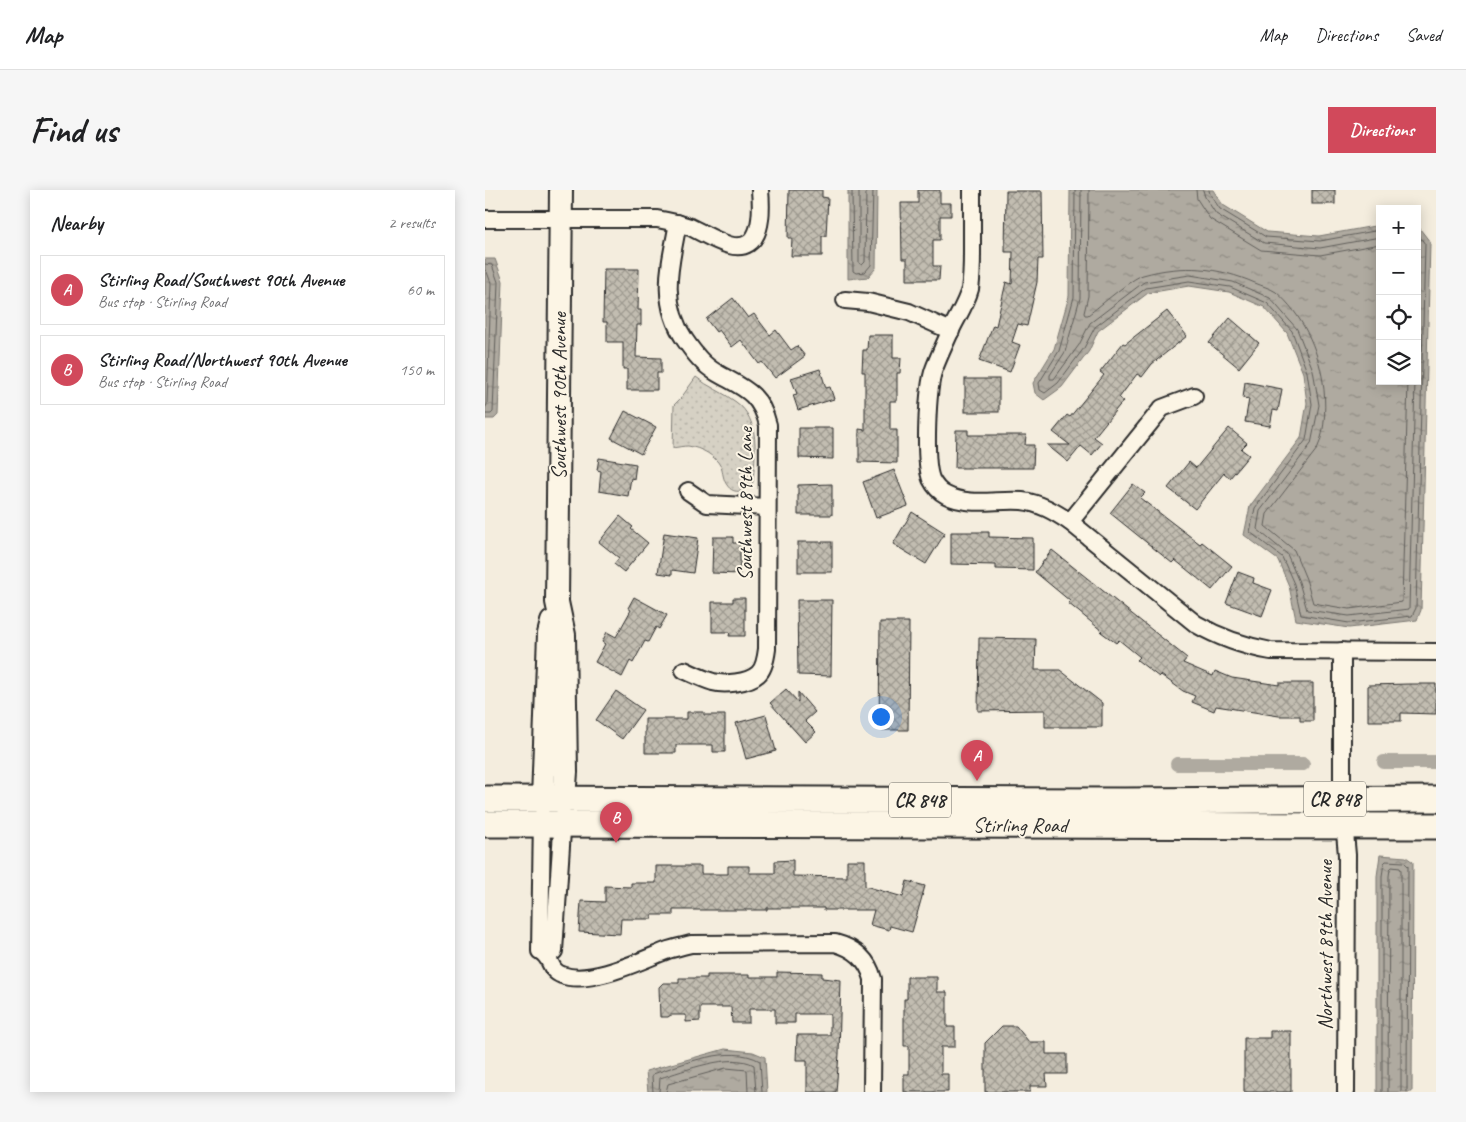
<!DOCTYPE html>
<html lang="en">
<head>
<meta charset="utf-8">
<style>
	:root { --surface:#fff; --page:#f6f6f6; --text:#202124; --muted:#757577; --line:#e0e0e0; --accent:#d1495b }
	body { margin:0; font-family:Caveat,sans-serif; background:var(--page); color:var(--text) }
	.controls { position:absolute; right:15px; top:15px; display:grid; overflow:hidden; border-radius:0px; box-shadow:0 2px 12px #0003 }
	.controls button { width:45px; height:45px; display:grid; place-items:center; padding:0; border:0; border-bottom:1px solid var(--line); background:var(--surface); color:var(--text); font:25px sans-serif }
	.you { position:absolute; left:395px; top:526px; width:18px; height:18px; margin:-12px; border:4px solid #fff; border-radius:50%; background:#1a73e8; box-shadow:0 0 0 8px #1a73e833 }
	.badge { display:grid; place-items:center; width:32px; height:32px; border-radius:50%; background:var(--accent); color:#fff; font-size:16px; font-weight:700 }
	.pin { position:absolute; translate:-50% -41px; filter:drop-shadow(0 1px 2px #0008) }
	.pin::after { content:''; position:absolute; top:26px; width:18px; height:15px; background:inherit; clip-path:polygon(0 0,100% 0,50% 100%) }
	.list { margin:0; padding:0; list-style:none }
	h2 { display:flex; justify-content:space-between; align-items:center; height:65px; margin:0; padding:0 20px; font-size:21px }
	h2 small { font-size:16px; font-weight:400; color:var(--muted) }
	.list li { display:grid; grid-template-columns:32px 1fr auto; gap:15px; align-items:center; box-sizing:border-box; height:70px; margin:0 10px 10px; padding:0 10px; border:1px solid var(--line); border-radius:0px }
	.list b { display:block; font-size:19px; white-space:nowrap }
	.list p { margin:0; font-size:16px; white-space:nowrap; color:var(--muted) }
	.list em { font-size:16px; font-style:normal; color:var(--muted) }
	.icon { flex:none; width:28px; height:28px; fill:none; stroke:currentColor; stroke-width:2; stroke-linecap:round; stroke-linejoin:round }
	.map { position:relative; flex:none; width:951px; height:902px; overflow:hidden; border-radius:0px }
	header { display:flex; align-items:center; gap:30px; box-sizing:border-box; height:70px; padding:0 25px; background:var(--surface); border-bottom:1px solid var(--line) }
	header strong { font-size:24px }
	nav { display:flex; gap:28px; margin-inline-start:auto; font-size:18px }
	.intro { display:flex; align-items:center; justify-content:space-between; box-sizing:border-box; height:120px; padding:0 30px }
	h1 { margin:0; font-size:35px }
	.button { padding:12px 22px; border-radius:0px; background:var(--accent); color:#fff; font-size:18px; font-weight:700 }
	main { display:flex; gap:30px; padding:0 30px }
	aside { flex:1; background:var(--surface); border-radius:0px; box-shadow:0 2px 12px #0003 }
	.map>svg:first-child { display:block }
	.green { fill:url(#green-dots); stroke:#807e78 }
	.water { fill:url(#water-ripples); stroke:#7a7771 }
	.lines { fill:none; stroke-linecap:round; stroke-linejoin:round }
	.shore { stroke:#605e5a; stroke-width:1 }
	.canal { stroke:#afaaa0; stroke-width:14 }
	.building { fill:url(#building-cross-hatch); stroke:#2b2b2b }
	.street-casing { stroke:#2b2b2b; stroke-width:20 }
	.secondary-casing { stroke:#2b2b2b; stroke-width:26 }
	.primary-casing { stroke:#2b2b2b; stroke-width:29 }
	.street { stroke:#fcf5e5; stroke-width:16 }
	.secondary { stroke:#fcf5e5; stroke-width:22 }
	.primary { stroke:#fcf5e5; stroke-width:25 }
	.labels { text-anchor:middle; stroke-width:4; stroke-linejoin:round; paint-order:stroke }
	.shield { fill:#fcf5e5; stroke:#6a6863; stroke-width:1 }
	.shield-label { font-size:20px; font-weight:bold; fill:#2b2b2b }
	.street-label { font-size:21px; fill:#2b2b2b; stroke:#fcf5e5 }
</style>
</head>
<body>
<header>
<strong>Map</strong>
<nav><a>Map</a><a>Directions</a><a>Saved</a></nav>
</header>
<div class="intro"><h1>Find us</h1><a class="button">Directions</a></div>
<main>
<aside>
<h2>Nearby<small>2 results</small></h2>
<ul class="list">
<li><span class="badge">A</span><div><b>Stirling Road/Southwest 90th Avenue</b><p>Bus stop · Stirling Road</p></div><em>60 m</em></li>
<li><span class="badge">B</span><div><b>Stirling Road/Northwest 90th Avenue</b><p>Bus stop · Stirling Road</p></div><em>150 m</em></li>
</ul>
</aside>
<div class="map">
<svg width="951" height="902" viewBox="0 0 951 902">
	<defs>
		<pattern id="green-dots" width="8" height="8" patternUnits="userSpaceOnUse" patternTransform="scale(1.25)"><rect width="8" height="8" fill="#d6d1c4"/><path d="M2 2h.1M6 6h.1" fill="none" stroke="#b8b4a9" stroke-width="1.8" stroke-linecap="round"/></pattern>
		<pattern id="water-ripples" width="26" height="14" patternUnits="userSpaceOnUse" patternTransform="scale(1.25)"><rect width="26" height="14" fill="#afaaa0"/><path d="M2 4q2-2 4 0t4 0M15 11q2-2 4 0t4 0" fill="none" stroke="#8f8b83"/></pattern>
		<pattern id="building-cross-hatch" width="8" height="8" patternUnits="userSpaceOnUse" patternTransform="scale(1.25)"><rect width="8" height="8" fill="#c2bdb1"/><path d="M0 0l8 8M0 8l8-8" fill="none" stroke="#9e9a90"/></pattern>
	</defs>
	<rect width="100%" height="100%" fill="#f4edde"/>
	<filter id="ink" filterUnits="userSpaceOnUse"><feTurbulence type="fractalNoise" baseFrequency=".02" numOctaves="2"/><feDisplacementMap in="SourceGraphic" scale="10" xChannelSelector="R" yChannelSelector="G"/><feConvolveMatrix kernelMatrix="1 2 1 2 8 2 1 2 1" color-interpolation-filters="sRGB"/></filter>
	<g filter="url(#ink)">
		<path class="green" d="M211 187C223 197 238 202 251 212 276 230 270 265 268 292 262 301 249 306 242 295 238 290 238 282 236 277 230 265 216 258 203 256 199 256 193 257 188 258L189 215 196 208Z"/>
		<g class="water">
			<polygon points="363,0 392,0 391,78 383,87 363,89"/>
			<polygon points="585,0 728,0 738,15 782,42 834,46 895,35 895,191 932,191 932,35 945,52 936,420 932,430 864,438 811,430 804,396 793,370 759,345 765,316 816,248 822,213 818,183 802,143 779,117 744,102 704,96 663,103 613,141 604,161 577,197 559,210 550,203 548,193 569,159 584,106"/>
			<polygon points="0,69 10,69 18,91 13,225 9,229 0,229"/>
			<polygon points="895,665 921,667 928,672 927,902 892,902 892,686"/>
			<polygon points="240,859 268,862 280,867 282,902 163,902 161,881"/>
		</g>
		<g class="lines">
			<g class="shore">
				<polyline points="367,0 368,81 371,83 380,82 386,75 388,0"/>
				<polyline points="374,0 374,73 377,75 380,72 381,0"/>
				<polyline points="590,0 589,107 574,161 554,193 555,200 560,203 573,193 599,158 610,137 661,98 704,91 745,97 782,113 807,141 822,182 827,214 821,250 770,318 765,342 797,367 809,394 816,425 864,433 927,426 931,418 940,54 932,43"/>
				<polyline points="596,0 595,108 580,162 565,185 565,189 569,189 594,155 605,133 659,92 705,85 748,92 785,108 812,139 828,180 834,215 826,254 775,321 772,339 802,364 814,392 822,420 864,426 924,419 930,191"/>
				<path d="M604 0 603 106 599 123 600 125H603C615 116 647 88 658 85 698 74 733 77 770 93 777 96 785 98 791 102 817 124 833 159 838 192 841 211 841 241 832 259L782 324 780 336 809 360 821 389 828 413 864 419 917 412 923 191"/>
				<polyline points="711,0 712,9 725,29 776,60 835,65 895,54"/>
				<polyline points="718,0 720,7 731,24 779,53 835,58 895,47"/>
				<polyline points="724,0 725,4 735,19 781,47 835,51 895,40"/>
				<polyline points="932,54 934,56 932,111"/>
				<polyline points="0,74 7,75 13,92 8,222 6,224 0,224"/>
				<polyline points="0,80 2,82 6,93 2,215 0,218"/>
				<path d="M168 902 167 886 168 884C198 874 245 854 275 871L277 902"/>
				<path d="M174 902 175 888C199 881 246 862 269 875L271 902"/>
				<polyline points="181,902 183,894 241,878 262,880 263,902"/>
				<polyline points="897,902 897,686 899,673 901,671 919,672 923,676 922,902"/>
				<polyline points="903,902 904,686 905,679 907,677 915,678 916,680 916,902"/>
			</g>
			<g class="canal">
				<polyline points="899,572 951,572"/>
				<polyline points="692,574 818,574"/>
			</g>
		</g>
		<g class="building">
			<polygon points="304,0 337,0 337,7 343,8 341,46 337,46 337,66 306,66 307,48 303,48"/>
			<polygon points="433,0 455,0 455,13 466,13 466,26 455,26 455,50 448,50 448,76 455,76 454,90 422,90 422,69 417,69 416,13 433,13"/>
			<rect x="827" y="0" width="23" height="14"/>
			<polygon points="521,1 557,1 558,69 553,69 552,92 542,136 533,134 527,152 535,155 525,182 494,171 508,135 511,136 521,92 527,94 528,62 520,62"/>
			<polygon points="119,79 154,79 153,120 156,120 156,135 152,135 151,167 176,168 176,183 172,183 172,200 142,200 142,179 138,179 138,152 122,152 122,132 118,132"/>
			<polygon points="248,108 263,128 269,124 285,145 291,140 306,160 312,156 320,166 290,188 277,172 274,174 256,150 247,157 234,140 231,142 221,129"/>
			<polygon points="682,121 702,146 667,174 657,187 652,184 634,208 638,211 609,247 617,253 607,265 596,256 583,272 562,255 585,255 568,242 582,225 585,227 619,185 615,182 638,153 640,154"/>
			<polygon points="745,128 774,153 754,178 724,153"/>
			<polygon points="383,145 408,145 408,168 416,168 415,183 412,183 412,211 405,211 405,240 412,240 412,273 374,272 374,239 380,240 380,182 377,182 378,160 382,160"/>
			<polygon points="335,179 341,198 345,197 349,209 313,220 308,205 312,204 306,188"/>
			<rect x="480" y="189" width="34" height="33"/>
			<polygon points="760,192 797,199 793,221 788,220 785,236 760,232 764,209 758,208"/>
			<polygon points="140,221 171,237 156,264 126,248"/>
			<polygon points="314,238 348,238 348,269 314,268"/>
			<polygon points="744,238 762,253 756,259 764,265 745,288 739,283 710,319 683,298 704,272 711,278"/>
			<polygon points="471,240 483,240 483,245 541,245 540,255 549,255 548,278 470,278"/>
			<polygon points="114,268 151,274 149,289 146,288 143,306 114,301 116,281 112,280"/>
			<polygon points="409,280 423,316 391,328 378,292"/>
			<polygon points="347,294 347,325 313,325 313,295"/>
			<polygon points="648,294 660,303 655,308 715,354 717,352 747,376 727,400 690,370 687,373 625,323"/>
			<polygon points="427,322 460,343 441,374 408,354"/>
			<polygon points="135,326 148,337 146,339 163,353 139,382 129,374 134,368 114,352"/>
			<polygon points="466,342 504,342 504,347 548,348 548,380 511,379 511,375 466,374"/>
			<polygon points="179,343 213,348 208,383 187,380 187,385 173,383"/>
			<polygon points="228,347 248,347 248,353 255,353 255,384 227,383"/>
			<rect x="313" y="352" width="34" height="30"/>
			<polygon points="567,360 702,468 698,473 728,486 730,481 747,488 794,495 794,493 828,493 828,531 815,531 815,526 794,526 731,516 729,521 707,512 710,506 698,501 676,485 674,487 652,470 655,467 634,450 631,453 616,442 617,441 583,413 585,411 550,382"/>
			<polygon points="753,382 769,388 768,393 787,400 777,426 741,413"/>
			<polygon points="149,407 182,425 174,439 171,437 163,452 160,451 148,473 145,471 137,487 110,472 120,454 117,452 122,442 131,447 146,420 143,418"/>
			<polygon points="248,408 260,408 260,446 244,446 245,442 227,442 227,412 248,412"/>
			<polygon points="312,410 347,410 346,486 313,485"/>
			<polygon points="395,432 424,432 423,540 394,540"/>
			<polygon points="494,448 551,449 550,480 575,480 617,513 617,537 560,537 560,520 493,521"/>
			<polygon points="924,494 951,494 951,524 916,523 916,531 883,531 883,495"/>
			<polygon points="301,499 313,512 313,502 330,522 320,531 331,542 320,552 285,513"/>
			<polygon points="131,501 158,520 137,549 111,530"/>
			<polygon points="202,522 219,522 219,525 240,525 240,562 228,562 228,555 191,555 191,563 160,563 160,529 202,529"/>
			<polygon points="281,525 291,561 261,569 251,533"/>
			<polygon points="308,670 308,686 362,687 362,670 380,670 380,696 418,707 422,691 440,696 427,742 405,736 404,740 385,735 389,720 339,720 339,718 282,718 282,720 188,720 188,725 167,725 167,729 136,729 135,744 94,742 96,711 120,712 120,696 146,697 146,693 171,693 171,676 216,676 216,684 243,684 243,676 264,676 264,683 290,683 290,671"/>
			<polygon points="292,782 337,783 337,788 356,790 354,864 351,902 322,902 322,870 311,870 312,845 345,845 345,824 310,824 310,833 290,833 290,819 264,819 264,833 247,833 246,817 215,817 215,831 201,832 201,825 186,825 183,827 175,827 174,797 178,793 194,793 194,788 222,788 222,785 264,785 264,787 292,787"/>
			<polygon points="422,787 452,787 452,802 462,802 462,837 470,837 470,857 456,857 456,884 463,884 463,902 419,902 419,884 424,884 424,856 419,856 419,809 422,809"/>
			<polygon points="517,836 531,836 544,852 561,852 561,864 582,864 582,884 561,884 562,896 545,896 545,902 500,902 500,853"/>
			<polygon points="785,841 806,841 806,902 759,902 759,848 785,848"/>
		</g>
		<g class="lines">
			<g class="street-casing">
				<g id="street">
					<path d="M487 0C487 20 487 41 487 61 487 74 487 87 485 99 481 114 472 127 466 140 460 153 454 166 449 179 442 198 439 271 446 289 449 295 455 302 461 305 484 317 512 309 537 311 555 313 570 322 585 332L711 434C735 448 758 456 786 461L951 462"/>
					<path d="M0 29H172C183 31 194 33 205 37 218 43 230 51 244 55 278 64 277 22 275 0"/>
					<path d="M193 33C185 76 174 111 200 150 209 163 218 175 232 183 258 198 275 202 283 235L282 459C281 467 279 479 273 484 263 493 239 495 228 492 218 489 208 484 199 480"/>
					<polyline points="360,110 383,112 424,122 466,141"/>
					<polyline points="203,301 222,314 282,317"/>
					<polyline points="585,332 677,218 709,206"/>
					<polyline points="857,461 857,609 862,665 861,902"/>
					<path d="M57 626 55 761C68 768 63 780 77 785 105 796 157 770 183 760 190 758 198 756 206 754L350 753C369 758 383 769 388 789L387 902"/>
					<polyline points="62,765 69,761 78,626"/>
				</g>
			</g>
			<g class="secondary-casing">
				<g id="secondary">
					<polyline points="76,0 72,412 79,445 81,582 79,609"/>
					<polyline points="58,609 64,444 67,432"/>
				</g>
			</g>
			<g class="primary-casing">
				<g id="primary">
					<polyline points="0,609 639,611 951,609"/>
					<polyline points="0,634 951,636"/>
				</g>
			</g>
			<use href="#street" class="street"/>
			<use href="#secondary" class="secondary"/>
			<use href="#primary" class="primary"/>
		</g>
	</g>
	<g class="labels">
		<g class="shield">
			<rect x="819" y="591.5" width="62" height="35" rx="4"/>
			<rect x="404" y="592.5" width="62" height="35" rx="4"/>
		</g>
		<g class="shield-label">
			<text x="850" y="616">CR 848</text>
			<text x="435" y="617">CR 848</text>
		</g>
		<g class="street-label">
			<text transform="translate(74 206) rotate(-90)" y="7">Southwest 90th Avenue</text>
			<text transform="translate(260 314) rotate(-90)" y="7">Southwest 89th Lane</text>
			<text x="535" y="642">Stirling Road</text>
			<text transform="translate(840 755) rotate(-90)" y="7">Northwest 89th Avenue</text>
		</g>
	</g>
</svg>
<div class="controls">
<button>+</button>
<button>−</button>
<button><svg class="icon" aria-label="locate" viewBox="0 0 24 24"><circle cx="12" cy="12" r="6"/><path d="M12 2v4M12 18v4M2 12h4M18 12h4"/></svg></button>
<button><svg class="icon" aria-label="layers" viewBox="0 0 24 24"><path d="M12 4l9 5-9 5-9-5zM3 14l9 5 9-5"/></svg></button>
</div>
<div class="you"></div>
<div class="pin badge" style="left:492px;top:591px">A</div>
<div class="pin badge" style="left:131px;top:653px">B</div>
</div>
</main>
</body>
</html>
